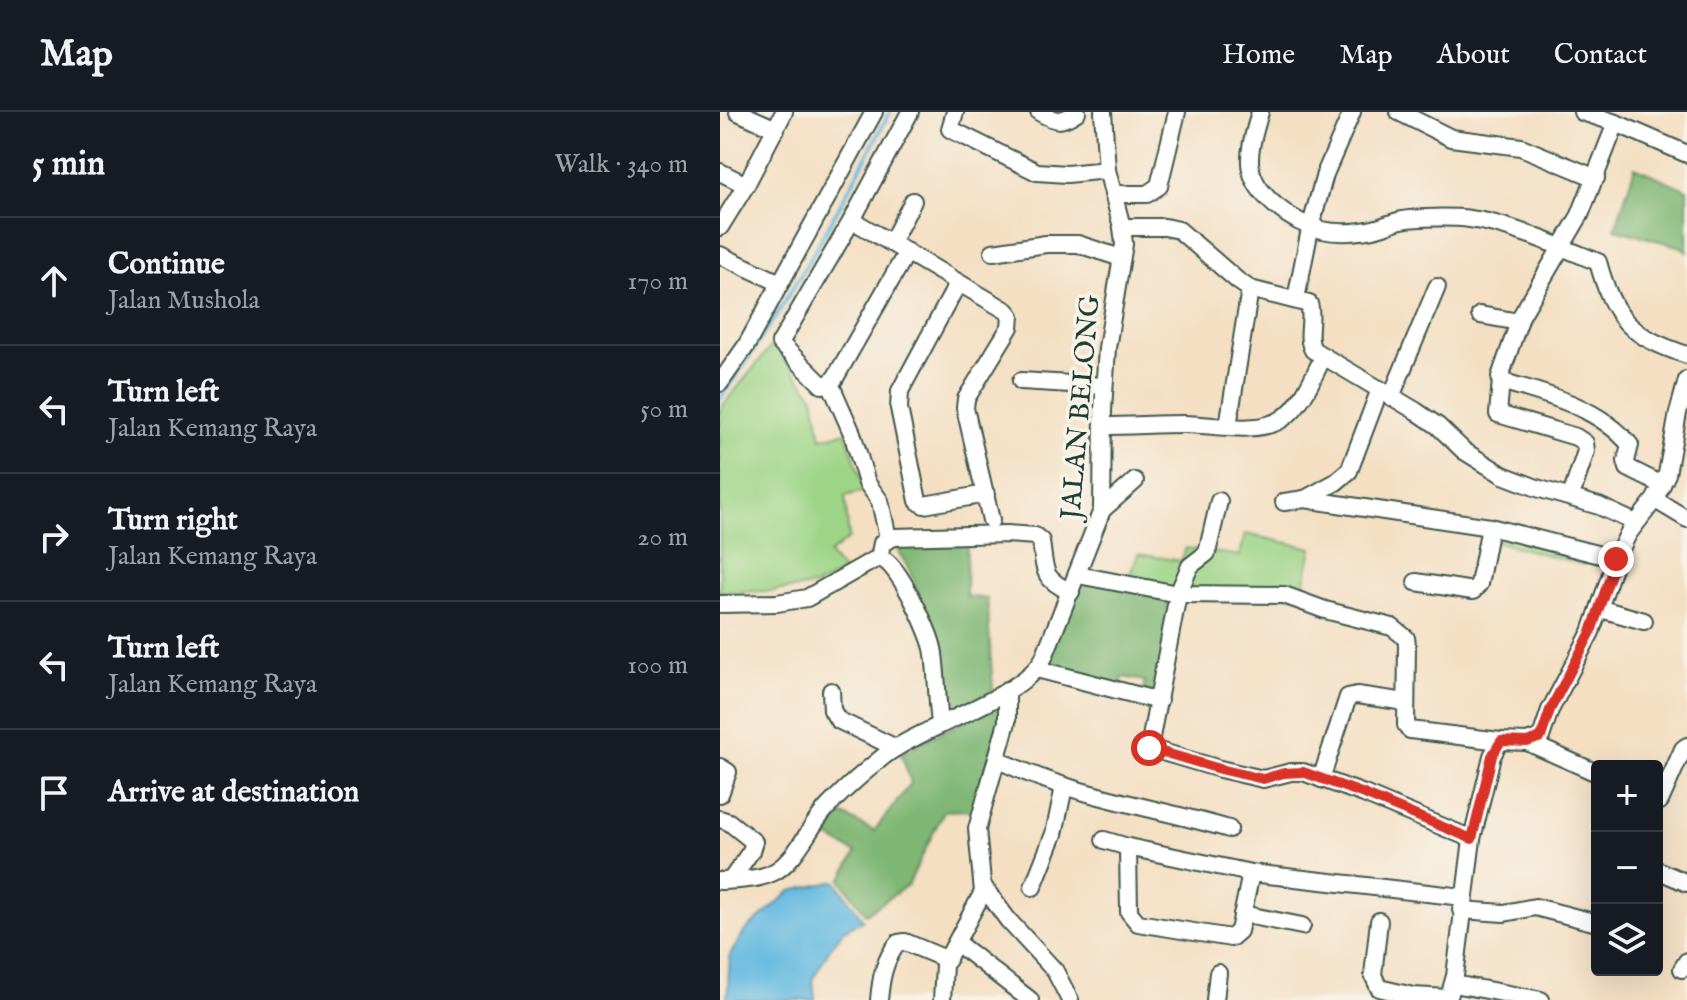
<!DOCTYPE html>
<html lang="en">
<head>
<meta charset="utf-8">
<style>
	:root { --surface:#171b24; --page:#20242c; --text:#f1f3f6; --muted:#9ea1a6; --line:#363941 }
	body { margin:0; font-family:"IM FELL English",serif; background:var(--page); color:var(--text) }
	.controls { position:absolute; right:24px; bottom:24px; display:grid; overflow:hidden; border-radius:8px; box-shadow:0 8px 32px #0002 }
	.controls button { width:72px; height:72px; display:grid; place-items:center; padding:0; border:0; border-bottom:2px solid var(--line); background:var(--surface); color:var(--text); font:40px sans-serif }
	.stop { position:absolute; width:24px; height:24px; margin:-18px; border:6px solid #d93025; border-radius:50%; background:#fff }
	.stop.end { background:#d93025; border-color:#fff; box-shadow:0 2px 8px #0008 }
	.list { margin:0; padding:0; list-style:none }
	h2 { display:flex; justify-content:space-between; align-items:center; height:104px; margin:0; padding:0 32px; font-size:34px }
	h2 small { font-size:26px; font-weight:400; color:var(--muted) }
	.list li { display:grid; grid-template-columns:52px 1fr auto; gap:24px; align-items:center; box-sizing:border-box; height:128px; padding:0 32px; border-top:2px solid var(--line) }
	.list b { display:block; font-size:30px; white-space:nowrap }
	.list p { margin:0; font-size:26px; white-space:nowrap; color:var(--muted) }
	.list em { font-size:26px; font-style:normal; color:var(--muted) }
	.icon { flex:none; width:44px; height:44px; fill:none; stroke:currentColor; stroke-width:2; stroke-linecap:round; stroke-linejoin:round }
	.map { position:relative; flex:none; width:967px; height:888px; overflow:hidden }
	header { display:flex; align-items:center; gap:48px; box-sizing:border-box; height:112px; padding:0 40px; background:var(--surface); border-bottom:2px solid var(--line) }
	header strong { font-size:38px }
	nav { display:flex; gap:44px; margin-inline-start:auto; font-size:28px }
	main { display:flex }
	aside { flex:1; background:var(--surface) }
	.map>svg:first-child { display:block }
	.green { fill:#9dd486; stroke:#5e885d; stroke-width:2 }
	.forest { fill:#7eb673; stroke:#4e7a54; stroke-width:2; fill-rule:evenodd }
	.water { fill:#63b9e0; stroke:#417b8a; stroke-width:2 }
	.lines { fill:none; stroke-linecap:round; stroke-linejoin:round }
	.stream { stroke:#63b9e0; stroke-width:4 }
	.minor-casing { stroke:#3f5549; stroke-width:20 }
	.minor { stroke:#fff; stroke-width:16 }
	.route { stroke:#d93025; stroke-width:10 }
	.labels { text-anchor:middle; stroke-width:7; stroke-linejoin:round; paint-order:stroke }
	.street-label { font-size:28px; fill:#1f3d34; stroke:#f7f3e8 }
</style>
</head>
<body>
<header>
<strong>Map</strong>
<nav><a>Home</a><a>Map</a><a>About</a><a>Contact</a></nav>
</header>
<main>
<aside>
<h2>5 min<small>Walk · 340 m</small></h2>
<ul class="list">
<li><svg class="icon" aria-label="ahead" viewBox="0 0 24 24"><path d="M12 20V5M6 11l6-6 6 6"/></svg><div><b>Continue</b><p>Jalan Mushola</p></div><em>170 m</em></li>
<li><svg class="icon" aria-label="left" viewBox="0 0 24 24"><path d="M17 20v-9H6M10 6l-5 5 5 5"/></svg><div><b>Turn left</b><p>Jalan Kemang Raya</p></div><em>50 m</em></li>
<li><svg class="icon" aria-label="right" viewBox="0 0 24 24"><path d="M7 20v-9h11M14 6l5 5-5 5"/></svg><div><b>Turn right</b><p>Jalan Kemang Raya</p></div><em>20 m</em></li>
<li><svg class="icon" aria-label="left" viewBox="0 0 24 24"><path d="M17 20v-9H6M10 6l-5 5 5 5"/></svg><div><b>Turn left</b><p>Jalan Kemang Raya</p></div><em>100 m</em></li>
<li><svg class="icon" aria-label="arrive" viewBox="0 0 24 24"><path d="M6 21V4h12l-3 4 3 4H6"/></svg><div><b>Arrive at destination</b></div></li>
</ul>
</aside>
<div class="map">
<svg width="967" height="888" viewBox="0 0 967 888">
	<rect width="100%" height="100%" fill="#f7f3e8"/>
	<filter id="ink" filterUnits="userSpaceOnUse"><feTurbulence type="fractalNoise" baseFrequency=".0125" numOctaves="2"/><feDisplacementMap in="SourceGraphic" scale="16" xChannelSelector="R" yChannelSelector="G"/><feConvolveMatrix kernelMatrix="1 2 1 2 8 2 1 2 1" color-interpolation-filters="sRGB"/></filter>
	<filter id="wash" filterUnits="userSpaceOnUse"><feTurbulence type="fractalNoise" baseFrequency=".006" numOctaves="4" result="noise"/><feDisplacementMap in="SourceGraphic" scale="32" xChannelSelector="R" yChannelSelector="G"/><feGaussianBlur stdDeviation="1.8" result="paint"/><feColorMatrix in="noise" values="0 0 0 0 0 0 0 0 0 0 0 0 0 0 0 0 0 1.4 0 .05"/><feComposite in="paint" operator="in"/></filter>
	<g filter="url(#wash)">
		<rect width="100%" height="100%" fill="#f4dfc3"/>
		<g class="green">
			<polygon points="53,232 94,285 101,326 126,320 145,379 125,384 129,426 109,442 124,460 96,474 51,479 0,480 0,297"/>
			<polygon points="777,421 865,444 864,453 775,429"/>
			<polygon points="525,422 592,436 582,484 477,479 407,470 418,442 461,449 466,436 520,444"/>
		</g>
		<g class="forest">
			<polygon points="915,55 967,78 967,140 962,135 895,117"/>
			<polygon points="247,429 246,484 267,487 273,579 223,604 220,536 189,457 173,431"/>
			<path d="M358 463 458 482 439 589 317 557 329 537ZM403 565 425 569 422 582 400 578Z"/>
			<polygon points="282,589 277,622 252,698 224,699 188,773 146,802 121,768 136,741 102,722 119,701 154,719 191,671 181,641"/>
		</g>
		<polygon class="water" points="116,769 143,808 124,818 109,838 93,866 95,888 7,888 10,843 25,819 71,779"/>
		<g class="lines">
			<path class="stream" d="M0 287C66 196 118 99 170 0"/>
		</g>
	</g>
	<g filter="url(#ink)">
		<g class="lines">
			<g class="minor-casing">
				<g id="minor">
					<polyline points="18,0 56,17"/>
					<polyline points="235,0 230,17 317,60 347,62 387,58"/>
					<path d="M319 0C336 10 341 11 357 0"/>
					<path d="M540 0C529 40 519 63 556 94 586 119 615 125 653 117 663 115 672 110 682 108 697 105 735 105 750 107 789 112 841 135 878 150 894 208 910 224 967 243"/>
					<polyline points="679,0 731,26 801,35 876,66"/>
					<polyline points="862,0 896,11 967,42"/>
					<path d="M896 11 860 103 801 204 780 265 784 270C829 283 880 296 910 333L906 349 908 356 942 373"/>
					<polyline points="0,60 26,73"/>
					<polyline points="393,82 427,82 439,74 457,0"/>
					<polyline points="132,108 287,199 291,204 290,215 246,287 245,296 271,408"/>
					<polyline points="0,115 26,73 64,0"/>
					<path d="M402 115H445L459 118 518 169 530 177 589 192C594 208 585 224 593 238L696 299 718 314 744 339 783 363 817 376 879 394 916 411"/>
					<polyline points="171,131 193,89"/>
					<polyline points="187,140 115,266 110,271 102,273 60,231 132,108 190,0"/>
					<polyline points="273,140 326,132 358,132 401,146"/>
					<polyline points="0,143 60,171"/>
					<polyline points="238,171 180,279 179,296 198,389 204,393 266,382"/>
					<polyline points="576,187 590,117 605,62 632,0"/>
					<polyline points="760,203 799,210"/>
					<polyline points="781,268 778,302 856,325 865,331 866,339 851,384"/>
					<polyline points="301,269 384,274"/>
					<polyline points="0,271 26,234 154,0"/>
					<polyline points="110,271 132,321 147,371 160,389 168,426"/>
					<polyline points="660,277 629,359 616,370 585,387 770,415 896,447"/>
					<polyline points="671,285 717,175"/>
					<path d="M383 314C410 314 437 312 464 312 491 312 538 323 562 307 582 294 593 265 603 245"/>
					<polyline points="508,314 530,177"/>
					<polyline points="499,389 487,441 470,454 458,482 429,636 500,657 543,667 571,660 583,660 644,682 752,727"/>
					<polyline points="937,389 967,407"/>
					<polyline points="564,390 585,387"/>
					<polyline points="382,398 415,369"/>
					<path d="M159 446 162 431 174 425 287 422 315 424 321 429C325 459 322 467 351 480"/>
					<polyline points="358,463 458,482 564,483 605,498 672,515 686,526 687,533 686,613 690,618 780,629"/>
					<polyline points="696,470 753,479 759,472 770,415"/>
					<path d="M0 492 57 491 87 486 152 449C158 447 159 445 164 448 180 456 212 523 214 542 217 565 217 588 220 611"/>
					<polyline points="881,497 924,509"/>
					<polyline points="317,557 439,589"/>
					<polyline points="111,579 112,598 118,608 176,636"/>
					<polyline points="807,630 877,661"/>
					<path d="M277 647C350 684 431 694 509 717"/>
					<polyline points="0,655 8,660 0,682"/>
					<polyline points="601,667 628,585 637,583 686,590"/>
					<polyline points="937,688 940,689 963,637 967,634"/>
					<polyline points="0,707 9,710 34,730 31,739 11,768"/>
					<polyline points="384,728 408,735"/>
					<polyline points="937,758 967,771"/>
					<polyline points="531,761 519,819 511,826 418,811 409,800 408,735 531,761 743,785"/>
					<path d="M0 769C17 768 39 768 54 760 76 748 88 717 105 698 122 679 143 661 164 644 203 614 305 585 324 545L382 398 383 298 387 236 404 132 402 115 387 58 383 0"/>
					<polyline points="263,774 288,808 335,859 350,888"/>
					<polyline points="313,775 334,722 344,675"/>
					<polyline points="741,798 784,801 815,795 877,811"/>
					<polyline points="522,802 582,814"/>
					<polyline points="659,809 653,863 659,876 693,884 728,886"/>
					<polyline points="237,831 310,888"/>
					<polyline points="962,857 967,849"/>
					<polyline points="734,872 821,888"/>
					<path d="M159 888C161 866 164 848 178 831L185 830 228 848"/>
					<polyline points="222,888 224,853 263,780 257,717 287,610 287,578"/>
					<polyline points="495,888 498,861"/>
					<polyline points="728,888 735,864 752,727 772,644 780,629 807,630 821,625 830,598 871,520 896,447 908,422 935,387 947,362 958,301 967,268"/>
				</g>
			</g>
			<use href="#minor" class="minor"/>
		</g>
	</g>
	<g class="lines" filter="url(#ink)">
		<polyline class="route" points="429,636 500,657 543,667 564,661 583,660 644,682 752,727 772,644 781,629 807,630 821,625 830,598 871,520 896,447"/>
	</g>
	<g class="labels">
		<g class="street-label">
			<text transform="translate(359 295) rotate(-85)" y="10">JALAN BELONG</text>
		</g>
	</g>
</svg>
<div class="controls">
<button>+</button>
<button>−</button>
<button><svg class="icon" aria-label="layers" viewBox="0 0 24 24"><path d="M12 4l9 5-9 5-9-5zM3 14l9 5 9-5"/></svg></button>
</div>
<div class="stop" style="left:429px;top:636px"></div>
<div class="stop end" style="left:896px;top:447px"></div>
</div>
</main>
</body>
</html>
